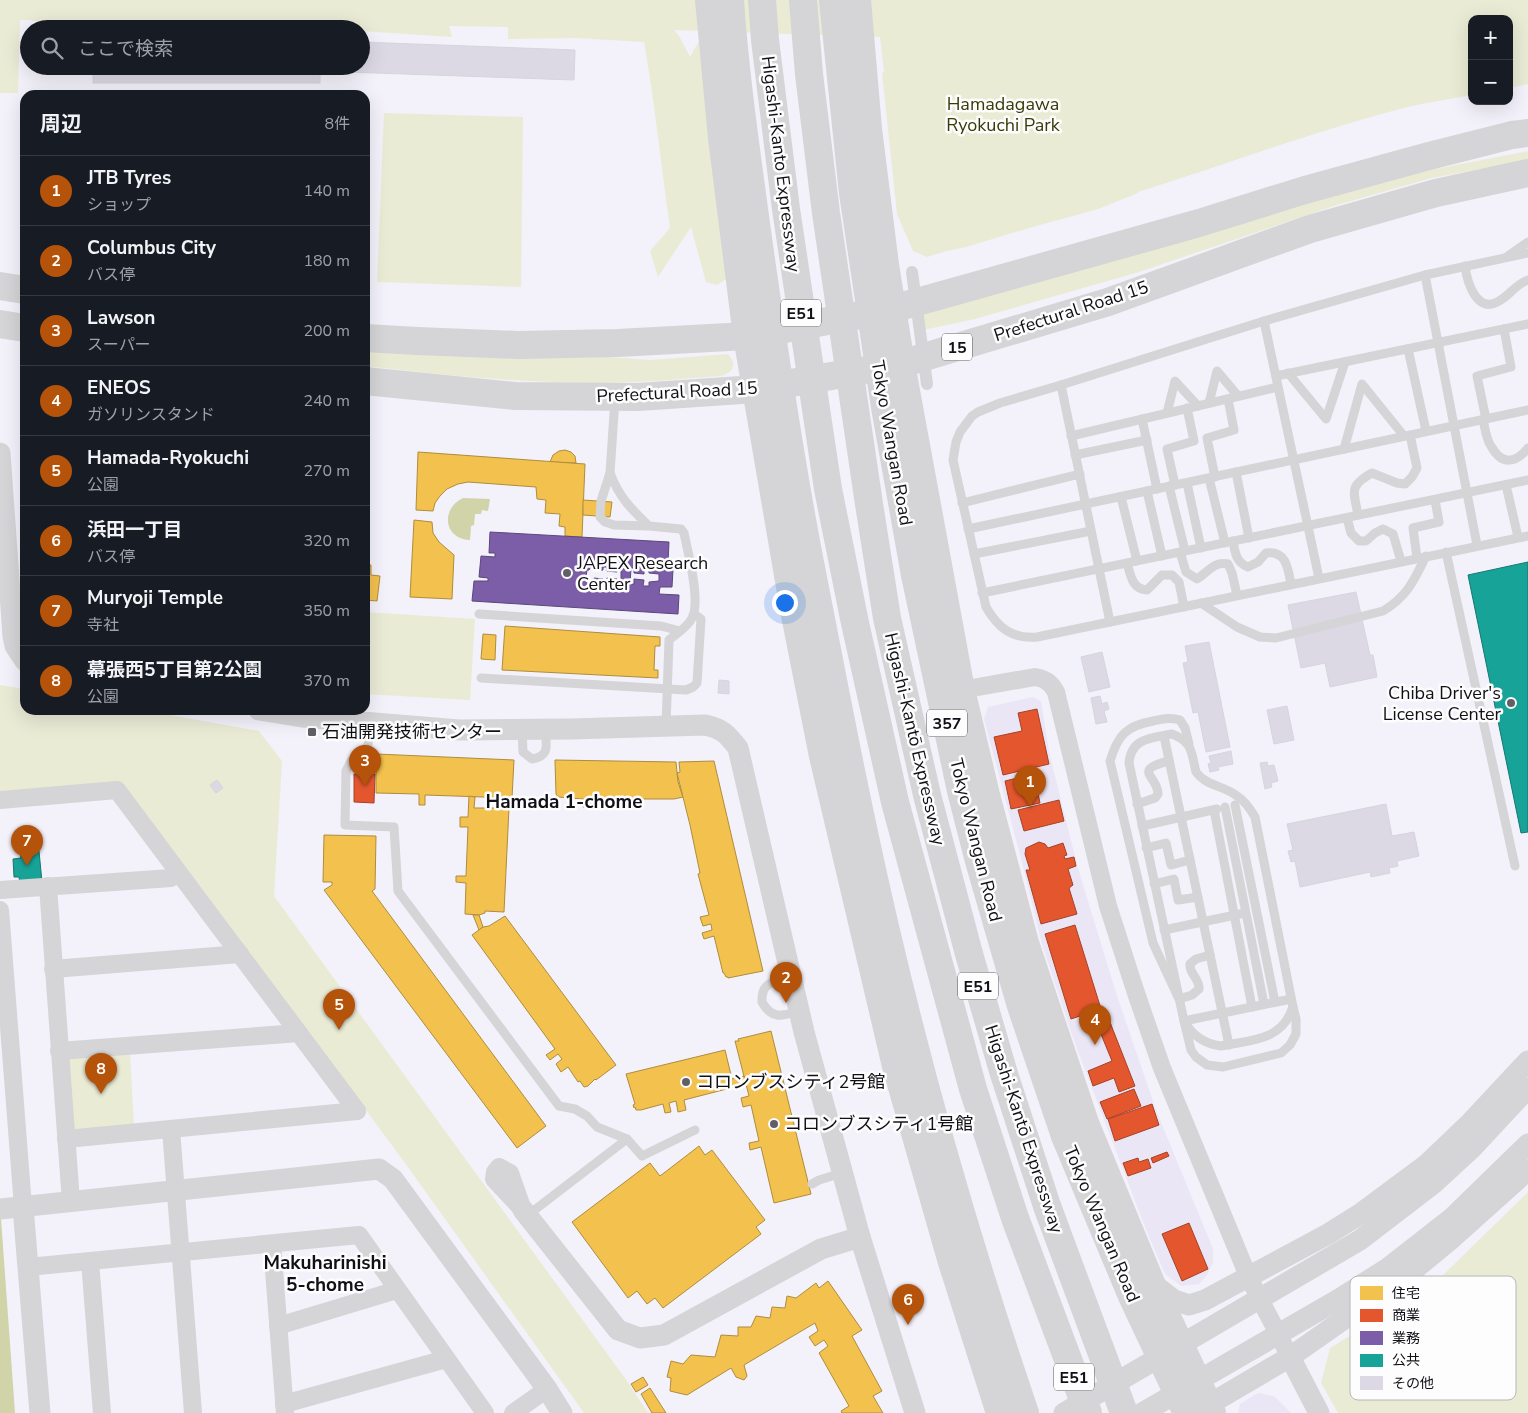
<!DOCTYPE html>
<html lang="ja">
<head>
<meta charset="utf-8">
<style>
	:root { --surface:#171b24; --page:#20242c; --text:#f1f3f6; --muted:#9ea1a6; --line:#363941; --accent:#b45309 }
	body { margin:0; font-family:"Nunito Sans","Noto Sans JP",sans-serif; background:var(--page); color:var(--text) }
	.controls { position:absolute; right:15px; top:15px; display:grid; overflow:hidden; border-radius:10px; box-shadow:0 5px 20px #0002 }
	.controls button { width:45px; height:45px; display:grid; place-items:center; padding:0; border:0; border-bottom:1px solid var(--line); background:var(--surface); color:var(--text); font:25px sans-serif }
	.you { position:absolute; left:784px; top:602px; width:18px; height:18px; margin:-12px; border:4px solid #fff; border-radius:50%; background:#1a73e8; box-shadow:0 0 0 8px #1a73e833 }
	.badge { display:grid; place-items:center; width:32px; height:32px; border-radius:50%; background:var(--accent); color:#fff; font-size:16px; font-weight:700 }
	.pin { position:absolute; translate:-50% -41px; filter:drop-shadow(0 1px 2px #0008) }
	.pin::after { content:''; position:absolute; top:26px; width:18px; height:15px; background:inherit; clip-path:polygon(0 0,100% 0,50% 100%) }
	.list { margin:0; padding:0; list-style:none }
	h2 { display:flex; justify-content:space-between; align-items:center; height:65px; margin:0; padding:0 20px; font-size:21px }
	h2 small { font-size:16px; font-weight:400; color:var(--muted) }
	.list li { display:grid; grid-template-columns:32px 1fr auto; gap:15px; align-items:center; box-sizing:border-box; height:70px; padding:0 20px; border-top:1px solid var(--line) }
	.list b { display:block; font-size:19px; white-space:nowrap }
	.list p { margin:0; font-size:16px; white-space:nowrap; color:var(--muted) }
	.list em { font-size:16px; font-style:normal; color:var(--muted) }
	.icon { flex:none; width:28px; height:28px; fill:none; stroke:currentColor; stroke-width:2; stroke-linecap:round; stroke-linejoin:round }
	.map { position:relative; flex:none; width:1528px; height:1413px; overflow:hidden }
	.search { position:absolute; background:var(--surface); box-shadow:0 5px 20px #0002; left:20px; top:20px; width:350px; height:55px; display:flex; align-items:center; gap:12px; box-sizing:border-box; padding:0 18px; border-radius:28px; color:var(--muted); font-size:19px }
	.panel { position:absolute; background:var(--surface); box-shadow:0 5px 20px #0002; left:20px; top:90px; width:350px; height:625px; border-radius:15px }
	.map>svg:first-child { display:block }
	.built { fill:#eae6f6 }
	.green { fill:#eaebd5 }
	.water { fill:#d1d3a8 }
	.homes { fill:#f2c14e; stroke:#af8c3e }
	.shops { fill:#e4572e; stroke:#a54227 }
	.offices { fill:#7b5ea7; stroke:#5c477c; fill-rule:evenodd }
	.public { fill:#17a398; stroke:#167771 }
	.building { fill:#dcd9e4; stroke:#d6d4dc }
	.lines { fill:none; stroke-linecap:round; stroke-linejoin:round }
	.service { stroke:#d5d4d6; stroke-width:9 }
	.pedestrian { stroke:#d5d4d6; stroke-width:12 }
	.minor { stroke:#d5d4d6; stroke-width:18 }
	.tertiary { stroke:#d5d4d6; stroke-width:21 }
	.primary { stroke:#d5d4d6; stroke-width:28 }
	.trunk { stroke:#d5d4d6; stroke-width:28 }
	.motorway { stroke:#d5d4d6; stroke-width:28 }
	.poi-dot { fill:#615f66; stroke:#fdfdfd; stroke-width:2 }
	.labels { text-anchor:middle; stroke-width:5; stroke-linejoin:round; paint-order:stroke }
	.shield { fill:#fdfdfd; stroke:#58575c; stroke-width:1 }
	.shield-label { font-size:16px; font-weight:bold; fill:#121017 }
	.park-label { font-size:18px; fill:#393b07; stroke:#fdfdfd }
	.street-label { font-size:18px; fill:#121017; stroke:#fdfdfd }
	.poi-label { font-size:18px; fill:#121017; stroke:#fdfdfd; text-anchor:start }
	.neighbourhood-label { font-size:19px; font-weight:bold; fill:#121017; stroke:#fdfdfd }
	.key { fill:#fdfdfd; stroke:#b6b6b8; stroke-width:1 }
	.key-label { font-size:14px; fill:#121017 }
</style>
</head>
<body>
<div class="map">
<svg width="1528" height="1413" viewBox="0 0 1528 1413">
	<rect width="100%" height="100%" fill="#f3f1fa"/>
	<g class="built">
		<polygon points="1032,697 1041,701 1049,752 1077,865 1117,996 1156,1110 1213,1249 1213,1262 1207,1275 1199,1284 1181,1286 1165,1274 1147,1232 1076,1046 1042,944 1021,858 984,719 988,707"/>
		<polygon points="1258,1393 1274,1396 1291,1413 1238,1413 1240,1404"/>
	</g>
	<g class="green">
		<path d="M0 0H1528V84L1509 88V19H1472V95C1451 99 1429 102 1408 107 1317 130 1228 164 1138 192V193L1098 209 1029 228 966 247 947 251 927 257 913 251 897 214 882 73 884 72 880 37 674 30 679 36 690 57 703 34 728 278 717 285 706 282 691 227 658 277 650 251 670 228C661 166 655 104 644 42L577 38 508 39V27L449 26 452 37 361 31V29C252 29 143 23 33 21L32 20H20L18 93H0Z"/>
		<polygon points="384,113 523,117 521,287 377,282"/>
		<polygon points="1528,151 1528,160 1432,178 1337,205 1139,272 975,319 923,330 920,314 1272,213 1430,170"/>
		<path d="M365 351 579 355 651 360 728 354C738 365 733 373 720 376 679 379 639 383 598 383 520 383 442 375 365 366Z"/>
		<polygon points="365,612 475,619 470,700 365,694"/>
		<polygon points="0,685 25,689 25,710 142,710 259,731 282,761 274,896 627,1381 648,1413 584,1413 405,1163 194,878 120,782 0,791"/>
		<polygon points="130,1051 134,1128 73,1130 67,1060 72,1054"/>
		<polygon points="1528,1192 1528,1413 1338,1413 1321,1383 1330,1348 1381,1317 1439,1279"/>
	</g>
	<g class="water">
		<path d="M463 498 490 499 488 511 482 510 481 514H475L474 525 471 526 470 540C444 539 440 509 463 498Z"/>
		<polygon points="0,1205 15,1413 0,1413"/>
	</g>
	<g class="homes">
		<polygon points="565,450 571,452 575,456 576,463 550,462 553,455 559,451"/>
		<polygon points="418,452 585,464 582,537 565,536 565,527 559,526 560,514 545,513 546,500 537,499 536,487 468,482 458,484 447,489 440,496 435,503 433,511 416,510"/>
		<polygon points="583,500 612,502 610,517 583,515"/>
		<polygon points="414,520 432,522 433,533 439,542 454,555 452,599 410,597"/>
		<polygon points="365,564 371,565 371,575 380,576 377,601 365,600"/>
		<polygon points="505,626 660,637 660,646 655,646 654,670 658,670 658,678 502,670"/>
		<polygon points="483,634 496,635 495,660 481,659"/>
		<polygon points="376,754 514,760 512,798 425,795 425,805 419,805 419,794 376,793"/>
		<polygon points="555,760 676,762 678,782 683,797 674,799 605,799 605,808 599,809 598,799 592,799 592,807 583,807 583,799 558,797 556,794"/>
		<polygon points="714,761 763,971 728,978 728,977 726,977 724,973 723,973 714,936 704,939 702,933 712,930 711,924 703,926 700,917 709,915 698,874 700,873 690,825 677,773 680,772 679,762"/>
		<polygon points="469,796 475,797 474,808 509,808 504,912 485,911 485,913 479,915 465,914 466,883 456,882 456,876 466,876 468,827 460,827 460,817 468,817"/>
		<polygon points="324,835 376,836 375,889 372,891 546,1126 517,1148 324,890 332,885 332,882 323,882"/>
		<polygon points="473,915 479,915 483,927 479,930"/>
		<polygon points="505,916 616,1065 596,1080 595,1079 588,1086 584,1087 580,1081 578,1082 568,1067 561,1072 556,1064 562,1059 558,1054 550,1060 546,1055 555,1049 472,935 483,927 489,926"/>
		<polygon points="771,1031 811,1194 774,1203 761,1147 750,1150 749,1143 759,1141 751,1105 743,1107 741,1098 749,1096 735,1041 739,1041 738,1039"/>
		<polygon points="725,1050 732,1079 744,1076 746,1084 684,1100 686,1110 678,1112 676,1101 669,1103 671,1112 665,1113 663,1104 641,1110 636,1110 635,1107 634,1108 633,1105 635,1104 626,1074"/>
		<polygon points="699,1146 705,1155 712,1150 765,1220 756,1227 761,1234 663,1308 655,1298 647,1304 637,1291 628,1298 572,1222 650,1163 660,1176"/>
		<polygon points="828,1281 862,1330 852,1336 882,1391 873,1396 883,1413 842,1413 841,1411 849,1406 819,1353 828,1346 824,1340 815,1346 809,1337 818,1331 815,1323 744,1365 747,1376 744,1380 736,1377 731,1368 687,1395 670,1391 671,1378 667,1377 671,1361 683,1364 691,1355 715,1357 721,1335 738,1336 738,1327 751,1327 756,1316 770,1318 772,1307 785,1308 787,1296 796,1298 816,1283 819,1288"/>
		<polygon points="643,1377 648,1385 636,1392 631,1384"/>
		<polygon points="650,1388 666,1413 652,1413 641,1394"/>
	</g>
	<g class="shops">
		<polygon points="1037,709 1049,764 1003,775 994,737 1022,731 1018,713"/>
		<polygon points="354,774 375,774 374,803 354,802"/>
		<polygon points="1034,774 1040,803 1011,809 1005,781"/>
		<polygon points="1059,800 1064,821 1024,831 1018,810"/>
		<polygon points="1039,842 1045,844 1048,848 1063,843 1067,855 1064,856 1065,859 1074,857 1076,866 1068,869 1073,885 1069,888 1077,914 1041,924 1026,870 1030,870 1025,854 1026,848"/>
		<polygon points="1075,925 1101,1009 1071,1019 1045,934"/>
		<polygon points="1106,1012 1135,1086 1119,1092 1114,1078 1093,1086 1088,1071 1112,1061 1094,1017"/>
		<polygon points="1134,1089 1141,1106 1107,1119 1100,1102"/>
		<polygon points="1152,1104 1159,1125 1115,1141 1108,1119"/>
		<polygon points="1167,1152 1169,1156 1153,1163 1151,1158"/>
		<polygon points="1138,1158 1139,1162 1148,1159 1151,1168 1128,1176 1123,1163"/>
		<polygon points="1189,1223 1208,1269 1182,1281 1162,1234"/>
	</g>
	<path class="offices" d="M490 532 669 542 668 563H661V569H673L672 587H660L659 594 679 595 678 614 472 601 474 581H488V578L479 577 481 556 495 557V553H489ZM591 566H593V570H603V567H607V571L617 572V567L621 568V583H617V579L607 578V583H602L603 579 594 578V582H591L589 577H586L587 570H589ZM631 568H634V573L644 574V568L649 569V573L659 574V581L649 582V586H643L644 580 634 579V584H630Z"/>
	<g class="public">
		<polygon points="1528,562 1528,832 1521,833 1468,575"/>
		<polygon points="39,851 42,882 20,884 19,877 14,877 13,859 21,858 20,852"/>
	</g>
	<g class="building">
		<polygon points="361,42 575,50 574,80 347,72 348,66 361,66"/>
		<rect x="93" y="66" width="227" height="17"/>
		<polygon points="1356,592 1370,655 1373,655 1377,677 1330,687 1325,663 1301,668 1288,605"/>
		<polygon points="1209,642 1230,747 1206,752 1198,712 1193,713 1183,663 1188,662 1185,646"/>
		<polygon points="1102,652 1110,687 1089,692 1081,657"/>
		<polygon points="719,680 729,681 729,694 718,693"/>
		<polygon points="1100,696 1102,704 1107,702 1109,709 1104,711 1107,722 1096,724 1091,698"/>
		<polygon points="1287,706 1294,740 1274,744 1267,710"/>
		<polygon points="1231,751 1233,764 1218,767 1219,770 1210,772 1208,764 1211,763 1209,756"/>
		<polygon points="1267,762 1268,766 1274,765 1278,781 1271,783 1272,787 1265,789 1260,763"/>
		<polygon points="217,780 223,788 216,793 210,785"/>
		<polygon points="1386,804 1392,836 1414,832 1419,856 1397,861 1398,866 1389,868 1390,873 1371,877 1370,872 1300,887 1295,861 1291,862 1288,851 1293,850 1287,824"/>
	</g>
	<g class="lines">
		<g class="service">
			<path d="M1528 253 1425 275 1264 321 1061 385 1000 403 978 412 972 416 960 432 956 442 953 460 986 607C998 628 1012 639 1037 637L1528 536"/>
			<polyline points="1508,256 1528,242"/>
			<path d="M1465 266C1467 282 1477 315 1499 301 1510 295 1516 284 1528 280"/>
			<polyline points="1425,275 1477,545"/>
			<polyline points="1264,321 1319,578"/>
			<polyline points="1408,349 1426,431"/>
			<polyline points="1288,373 1326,419 1345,362"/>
			<polyline points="1276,376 1528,324"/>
			<polyline points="1061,385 1110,622"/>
			<polyline points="1209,403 1217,371 1238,396"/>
			<polyline points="1167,413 1175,381 1198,406"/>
			<polyline points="1142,419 1157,489"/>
			<path d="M1483 419C1485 428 1486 439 1491 446 1502 466 1516 463 1528 448"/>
			<polyline points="1486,419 1477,376 1511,367 1504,329"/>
			<polyline points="1071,436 1278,387"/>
			<polyline points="1344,449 1362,384 1404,436"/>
			<polyline points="1075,455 1147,440"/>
			<polyline points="1236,472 1249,538"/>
			<polyline points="610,473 615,399"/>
			<polyline points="1215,477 1207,438 1234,430 1228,399"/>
			<polyline points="1209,478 1225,543"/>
			<polyline points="1187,483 1201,548"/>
			<polyline points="1175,485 1167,449 1194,441 1187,408"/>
			<polyline points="1506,485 1518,537"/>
			<polyline points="1169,486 1185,551"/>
			<polyline points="1147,491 1162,556"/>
			<polyline points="1121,497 1137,561"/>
			<polyline points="962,503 1080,474"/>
			<path d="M1358 515C1354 492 1348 486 1372 473L1397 483 1405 484 1412 477 1417 468 1410 435"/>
			<polyline points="1347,518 1351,533 1359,541 1366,541 1375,533 1383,529 1393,534 1401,561"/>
			<path d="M649 526C631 509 619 497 610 473L601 501 600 517 605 522 614 525 649 526 681 529 684 533C688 553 701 601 692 618 688 627 676 634 669 640L666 726"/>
			<polyline points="968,529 1528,410"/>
			<path d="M1233 541C1235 553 1236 562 1248 567L1258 562 1266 553C1286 550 1288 568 1291 584"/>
			<path d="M1180 552 1186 572 1197 579C1208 572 1214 561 1228 564L1232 573 1237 595"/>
			<polyline points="1446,552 1515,866"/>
			<polyline points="974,554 1091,531"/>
			<polyline points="1417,558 1413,528 1439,522 1435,500"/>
			<path d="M1127 563C1131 576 1132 589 1147 590L1162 575H1172L1179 582 1184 607"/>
			<polyline points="982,593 1528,480"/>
			<path d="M1201 603 1237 627 1260 637 1276 638 1383 611C1408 596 1414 580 1426 556"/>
			<polyline points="479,614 661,626 680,631"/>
			<polyline points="481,678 686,690 693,687 697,683 701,619 694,614"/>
			<polyline points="371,723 368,745 364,752 351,761 346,771 345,825 394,827 398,891 559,1106 575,1109 587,1116 597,1127 627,1139 642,1156 695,1130"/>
			<path d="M522 729 523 752 532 759C551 756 546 744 545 729"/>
			<path d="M1172 734C1193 742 1191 752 1196 772 1206 786 1225 786 1237 796 1245 801 1251 810 1255 817L1293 1007C1282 1041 1251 1040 1221 1046 1205 1044 1192 1035 1184 1021L1129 763C1131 738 1151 738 1172 734Z"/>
			<polyline points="1164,736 1229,1045"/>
			<path d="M1189 744 1185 728 1180 720C1170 717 1163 719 1153 721 1126 726 1118 735 1110 761L1153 943 1179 999 1192 995 1199 989C1200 979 1189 974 1190 964L1196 959 1210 955"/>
			<path d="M1137 804 1155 798 1158 794C1158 776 1131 770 1169 761"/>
			<polyline points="1235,805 1275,1002"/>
			<polyline points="1225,807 1264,1004"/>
			<polyline points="1214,810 1252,1007"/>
			<polyline points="1142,826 1217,809"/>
			<polyline points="1146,848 1166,843 1171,865 1190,860"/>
			<polyline points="1154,884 1174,879 1178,900 1198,897"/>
			<polyline points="1164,930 1240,914"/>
			<path d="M791 976C775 982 761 981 762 1002 772 1020 782 1016 799 1011"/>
			<polyline points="1291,999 1184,1021 1191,1050 1196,1057 1207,1065 1223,1067 1281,1053 1290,1045 1296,1034 1296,1019 1293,1007"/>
			<polyline points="812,1184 819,1180 842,1173"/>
			<polyline points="528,1215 627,1139"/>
		</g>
		<polyline class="pedestrian" points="912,272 927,384"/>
		<g class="minor">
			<path d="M961 690 1035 677C1046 679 1051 683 1056 692L1108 906 1136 993 1162 1068 1248 1276 1290 1357"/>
			<polyline points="0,800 117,790 357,1111"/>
			<polyline points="48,886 71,1202"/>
			<polyline points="0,890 171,878 178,872"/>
			<polyline points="0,910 23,1207"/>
			<polyline points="53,969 240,954"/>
			<polyline points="59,1051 299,1033"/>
			<polyline points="171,1129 193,1413"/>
			<polyline points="66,1139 357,1111"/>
			<polygon points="499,1167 510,1173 523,1210 494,1179 495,1172"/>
			<polyline points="272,1244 285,1413"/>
			<polyline points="90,1261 102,1413"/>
			<polyline points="28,1267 359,1235 485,1413"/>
			<polyline points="278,1326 397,1290"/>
			<polyline points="284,1404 446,1359"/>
			<polyline points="513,1413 547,1389"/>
		</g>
		<g class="tertiary">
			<polyline points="0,453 13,636 15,646 25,661"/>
			<path d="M259 710 302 717 459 730 571 729 705 725C723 729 727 734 738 748L804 1032 860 1237 915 1413"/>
			<polyline points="23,1207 40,1413"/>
			<polyline points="0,1209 379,1169 393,1179 547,1389 562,1413"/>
			<polyline points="523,1210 618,1330 640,1338 664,1335 821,1249 860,1237"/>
			<polyline points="1152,1283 1174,1300 1189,1305 1205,1300 1328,1234 1360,1214 1426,1165 1471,1122 1528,1061"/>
			<polyline points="1290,1357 1319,1413"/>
			<polyline points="1208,1405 1290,1357 1410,1273 1449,1241 1528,1170"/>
			<polyline points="1064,1413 1360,1240 1433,1184 1471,1149 1528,1088"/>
			<polyline points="1142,1413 1339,1299 1388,1268 1452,1218 1528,1144"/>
		</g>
		<g class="primary">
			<polyline points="0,286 25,290"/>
			<polyline points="0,324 25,328"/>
			<polyline points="365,338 417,341 519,345 618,343 747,336 892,309 1199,223 1305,190 1429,156 1512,135 1528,133"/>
			<polyline points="365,381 515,396 638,397 756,389 901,364 1108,302 1310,229 1436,193 1528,173"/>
		</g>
		<g class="trunk">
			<polyline points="709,0 722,138 747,336 794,610 823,756 896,1066 951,1259 1000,1413"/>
			<path d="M730 0C735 75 746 149 756 224 771 332 787 440 807 547 832 675 856 804 886 931 924 1094 971 1255 1025 1413"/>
			<polyline points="833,0 853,193 885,407 915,575 961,791 979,861 1021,1006 1065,1136 1132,1296 1187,1413"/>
			<polyline points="857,0 868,129 885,265 901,364 961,690 986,795 1025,943 1085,1123 1151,1283 1212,1413"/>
		</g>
		<g class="motorway">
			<polyline points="762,0 765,40 786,209 828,489 855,623 895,802 973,1089 1015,1218 1088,1413"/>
			<polyline points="803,0 809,74 826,213 869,504 887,618 927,795 969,954 1004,1074 1047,1206 1124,1413"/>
		</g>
	</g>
	<g class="poi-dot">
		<circle cx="567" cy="573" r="5"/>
		<circle cx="1511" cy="703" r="5"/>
		<rect x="307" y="727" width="10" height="10" rx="2.5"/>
		<circle cx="686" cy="1082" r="5"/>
		<circle cx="774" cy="1124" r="5"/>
	</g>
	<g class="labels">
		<g class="shield">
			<rect x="781" y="299.5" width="40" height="27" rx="4"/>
			<rect x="942" y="333.5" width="30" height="27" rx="4"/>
			<rect x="927" y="709.5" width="40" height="27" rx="4"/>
			<rect x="958" y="972.5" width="40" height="27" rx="4"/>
			<rect x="1054" y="1363.5" width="40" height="27" rx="4"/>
		</g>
		<g class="shield-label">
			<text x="801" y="319">E51</text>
			<text x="957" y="353">15</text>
			<text x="947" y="729">357</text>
			<text x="978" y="992">E51</text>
			<text x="1074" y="1383">E51</text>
		</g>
		<g class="park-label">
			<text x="1003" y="110">Hamadagawa<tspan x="1003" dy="21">Ryokuchi Park</tspan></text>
		</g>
		<g class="street-label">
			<text transform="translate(781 164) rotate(83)" y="6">Higashi-Kanto Expressway</text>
			<text transform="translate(1071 311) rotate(-18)" y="6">Prefectural Road 15</text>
			<text transform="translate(677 392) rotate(-3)" y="6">Prefectural Road 15</text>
			<text transform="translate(892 443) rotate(80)" y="6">Tokyo Wangan Road</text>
			<text transform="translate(915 739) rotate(77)" y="6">Higashi-Kantō Expressway</text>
			<text transform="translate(976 840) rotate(76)" y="6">Tokyo Wangan Road</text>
			<text transform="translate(1024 1129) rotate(72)" y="6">Higashi-Kantō Expressway</text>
			<text transform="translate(1102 1224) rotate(67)" y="6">Tokyo Wangan Road</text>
		</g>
		<g class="poi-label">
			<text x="577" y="569">JAPEX Research<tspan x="577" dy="21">Center</tspan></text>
			<text x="1501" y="699" text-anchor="end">Chiba Driver's<tspan x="1501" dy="21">License Center</tspan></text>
			<text x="322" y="738">石油開発技術センター</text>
			<text x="696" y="1088">コロンブスシティ2号館</text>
			<text x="784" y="1130">コロンブスシティ1号館</text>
		</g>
		<g class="neighbourhood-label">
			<text x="564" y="808">Hamada 1-chome</text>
			<text x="325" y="1269">Makuharinishi<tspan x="325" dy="22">5-chome</tspan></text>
		</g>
	</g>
	<rect x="1350" y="1276" width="166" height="124" rx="8" class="key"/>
	<rect x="1360" y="1286" width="23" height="14" fill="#f2c14e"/>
	<rect x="1360" y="1309" width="23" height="13" fill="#e4572e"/>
	<rect x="1360" y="1331" width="23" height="14" fill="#7b5ea7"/>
	<rect x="1360" y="1354" width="23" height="13" fill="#17a398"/>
	<rect x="1360" y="1376" width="23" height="14" fill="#dcd9e4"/>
	<g class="key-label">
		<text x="1392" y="1298">住宅</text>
		<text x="1392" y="1320">商業</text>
		<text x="1392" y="1343">業務</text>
		<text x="1392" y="1365">公共</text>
		<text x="1392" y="1388">その他</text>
	</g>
</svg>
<div class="controls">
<button>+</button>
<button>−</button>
</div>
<div class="you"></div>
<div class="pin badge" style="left:1030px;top:807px">1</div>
<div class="pin badge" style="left:786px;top:1003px">2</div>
<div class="pin badge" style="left:365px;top:786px">3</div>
<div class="pin badge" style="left:1095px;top:1045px">4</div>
<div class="pin badge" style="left:339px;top:1030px">5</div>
<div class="pin badge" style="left:908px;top:1325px">6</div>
<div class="pin badge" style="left:27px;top:866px">7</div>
<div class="pin badge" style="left:101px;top:1094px">8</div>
<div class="search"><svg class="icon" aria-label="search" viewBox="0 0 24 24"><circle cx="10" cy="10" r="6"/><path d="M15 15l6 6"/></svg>ここで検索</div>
<section class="panel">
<h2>周辺<small>8件</small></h2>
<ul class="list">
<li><span class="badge">1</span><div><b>JTB Tyres</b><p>ショップ</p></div><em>140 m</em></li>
<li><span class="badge">2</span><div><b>Columbus City</b><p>バス停</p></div><em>180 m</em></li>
<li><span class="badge">3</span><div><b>Lawson</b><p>スーパー</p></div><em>200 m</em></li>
<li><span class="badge">4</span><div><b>ENEOS</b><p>ガソリンスタンド</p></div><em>240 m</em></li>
<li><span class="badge">5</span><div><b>Hamada-Ryokuchi</b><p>公園</p></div><em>270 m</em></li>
<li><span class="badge">6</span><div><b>浜田一丁目</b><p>バス停</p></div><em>320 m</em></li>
<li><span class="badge">7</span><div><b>Muryoji Temple</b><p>寺社</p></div><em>350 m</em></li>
<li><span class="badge">8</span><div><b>幕張西5丁目第2公園</b><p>公園</p></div><em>370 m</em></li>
</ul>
</section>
</div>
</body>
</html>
